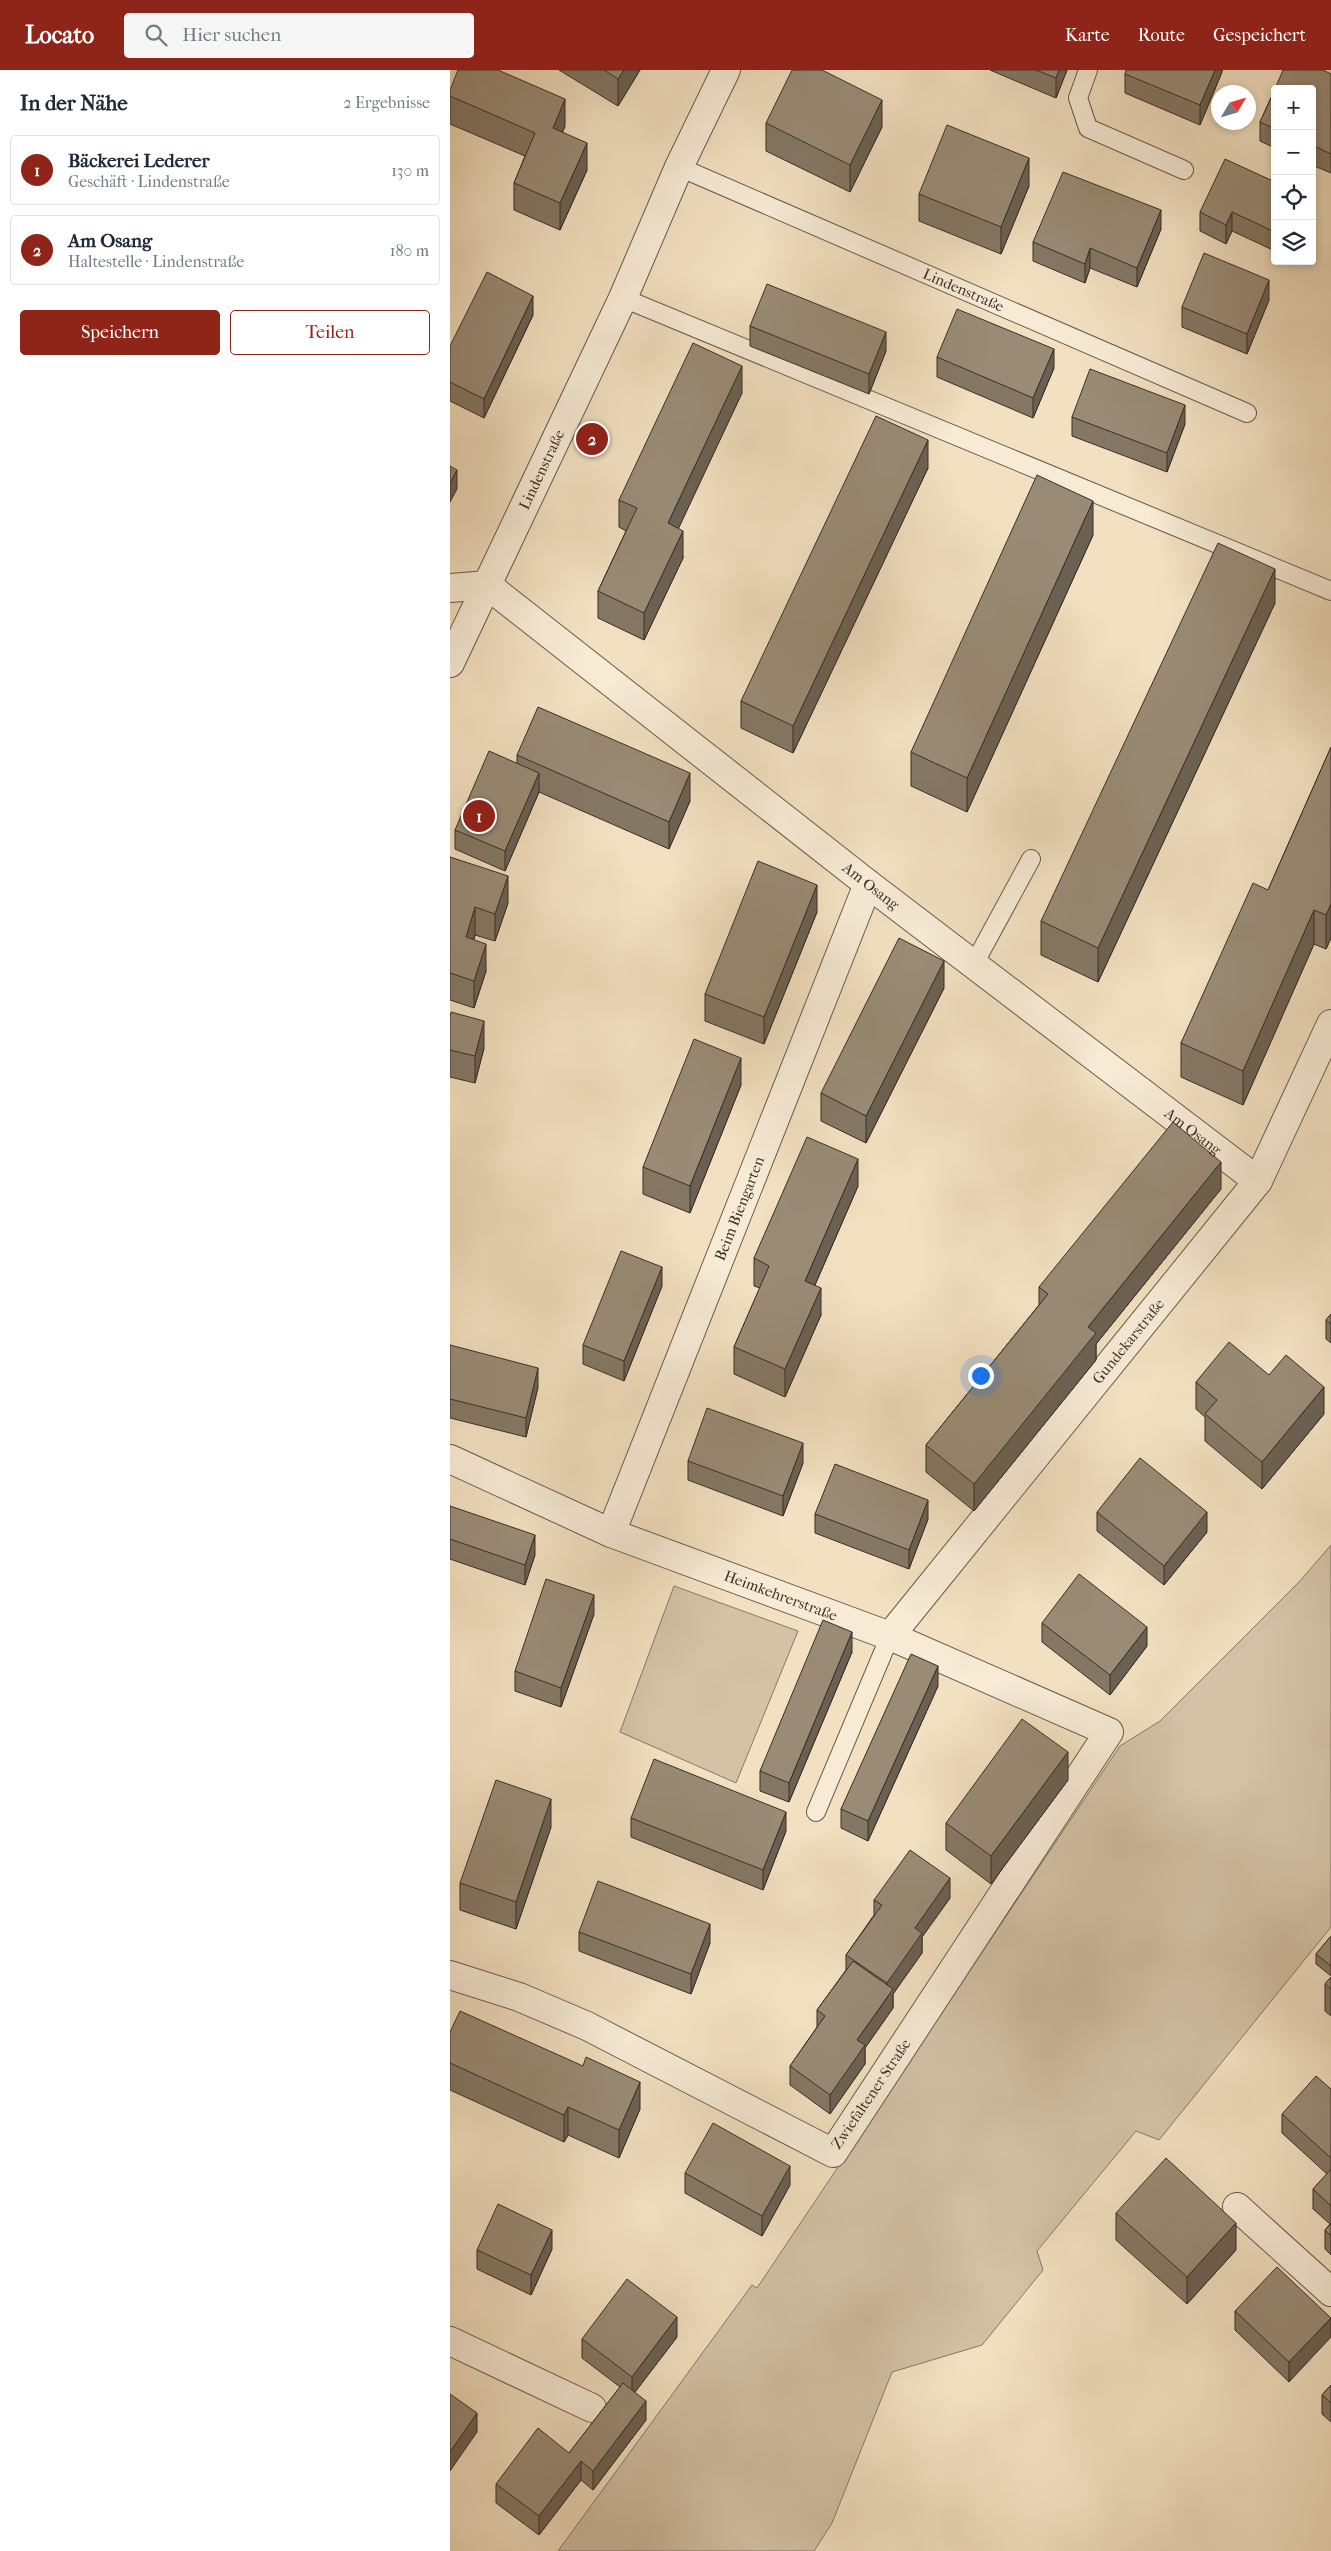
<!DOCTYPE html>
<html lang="de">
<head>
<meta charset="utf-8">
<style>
	:root { --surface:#fff; --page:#f6f6f7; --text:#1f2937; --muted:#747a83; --line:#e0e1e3; --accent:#8f2418 }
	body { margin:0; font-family:"IM FELL French Canon",serif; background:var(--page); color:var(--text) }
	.controls { position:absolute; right:15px; top:15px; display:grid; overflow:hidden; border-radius:5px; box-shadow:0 2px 8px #0003 }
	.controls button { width:45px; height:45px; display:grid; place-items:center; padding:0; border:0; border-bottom:1px solid var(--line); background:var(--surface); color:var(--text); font:25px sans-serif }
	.compass { position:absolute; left:761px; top:15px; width:45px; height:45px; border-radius:50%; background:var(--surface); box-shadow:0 2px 8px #0003; rotate:52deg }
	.you { position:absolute; left:530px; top:1305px; width:18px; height:18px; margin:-12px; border:4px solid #fff; border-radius:50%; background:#1a73e8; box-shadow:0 0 0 8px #1a73e833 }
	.badge { display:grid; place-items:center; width:32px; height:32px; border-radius:50%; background:var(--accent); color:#fff; font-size:16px; font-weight:700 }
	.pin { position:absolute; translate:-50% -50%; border:2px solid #fff; box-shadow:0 1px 5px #0006 }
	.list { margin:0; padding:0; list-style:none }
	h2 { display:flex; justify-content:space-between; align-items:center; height:65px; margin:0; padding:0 20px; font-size:21px }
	h2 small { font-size:16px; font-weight:400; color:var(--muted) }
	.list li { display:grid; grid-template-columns:32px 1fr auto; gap:15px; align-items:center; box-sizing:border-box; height:70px; margin:0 10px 10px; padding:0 10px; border:1px solid var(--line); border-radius:5px }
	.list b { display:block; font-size:19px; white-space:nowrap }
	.list p { margin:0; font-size:16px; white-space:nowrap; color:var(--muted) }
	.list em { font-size:16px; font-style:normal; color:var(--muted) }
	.actions { display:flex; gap:10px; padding:15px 20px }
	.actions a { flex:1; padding:11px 0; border:1px solid var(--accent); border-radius:5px; text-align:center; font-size:18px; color:var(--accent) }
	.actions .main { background:var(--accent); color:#fff }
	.icon { flex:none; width:28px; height:28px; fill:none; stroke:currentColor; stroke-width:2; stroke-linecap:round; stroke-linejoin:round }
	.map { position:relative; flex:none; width:881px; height:2481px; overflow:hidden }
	header { display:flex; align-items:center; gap:30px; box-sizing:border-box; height:70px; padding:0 25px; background:var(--accent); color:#fff }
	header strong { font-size:24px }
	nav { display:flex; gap:28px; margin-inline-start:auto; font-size:18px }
	.search { width:350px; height:45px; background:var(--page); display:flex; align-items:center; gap:12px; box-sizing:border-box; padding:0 18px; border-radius:5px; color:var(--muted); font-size:19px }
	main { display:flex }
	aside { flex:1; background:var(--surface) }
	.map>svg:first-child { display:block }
	.green { fill:#d3c2a6; stroke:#867866 }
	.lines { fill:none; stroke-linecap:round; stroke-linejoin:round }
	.service-casing { stroke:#675a4c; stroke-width:20 }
	.minor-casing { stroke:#675a4c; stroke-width:30 }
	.service { stroke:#f7ebd6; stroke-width:18 }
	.minor { stroke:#f7ebd6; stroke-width:28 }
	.wall { fill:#847865; stroke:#392e25 }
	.shaded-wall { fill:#6b6153; stroke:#392e25 }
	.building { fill:#998b76; stroke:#392e25 }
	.labels { text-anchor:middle; stroke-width:4; stroke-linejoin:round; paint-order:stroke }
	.street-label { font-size:15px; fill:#392e25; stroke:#f7ebd6 }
</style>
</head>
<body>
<header>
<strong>Locato</strong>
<div class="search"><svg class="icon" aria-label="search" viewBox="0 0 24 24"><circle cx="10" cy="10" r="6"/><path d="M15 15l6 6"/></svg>Hier suchen</div>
<nav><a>Karte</a><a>Route</a><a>Gespeichert</a></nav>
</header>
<main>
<aside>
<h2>In der Nähe<small>2 Ergebnisse</small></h2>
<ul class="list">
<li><span class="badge">1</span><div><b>Bäckerei Lederer</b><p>Geschäft · Lindenstraße</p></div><em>130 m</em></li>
<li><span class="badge">2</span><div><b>Am Osang</b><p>Haltestelle · Lindenstraße</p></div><em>180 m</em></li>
</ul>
<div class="actions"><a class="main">Speichern</a><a>Teilen</a></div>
</aside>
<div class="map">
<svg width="881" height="2481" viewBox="0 0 881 2481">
	<rect width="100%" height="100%" fill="#f2e0c0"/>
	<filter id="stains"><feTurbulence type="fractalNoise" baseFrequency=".004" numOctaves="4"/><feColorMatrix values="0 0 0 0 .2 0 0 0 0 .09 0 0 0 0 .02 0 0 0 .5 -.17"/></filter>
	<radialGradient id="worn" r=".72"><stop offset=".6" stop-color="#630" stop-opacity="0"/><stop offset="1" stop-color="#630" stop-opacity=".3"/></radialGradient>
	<g class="green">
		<polygon points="881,1475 881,1857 709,2070 686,2061 587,2181 593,2200 532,2275 442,2302 382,2453 364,2481 108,2481 302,2215 307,2218 670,1676 710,1651 850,1511"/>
		<polygon points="224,1516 348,1561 286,1713 170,1662"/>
	</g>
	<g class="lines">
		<g class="service-casing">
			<g id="service">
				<polyline points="638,0 628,28 638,58 734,100"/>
				<path id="s1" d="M229 97 797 343"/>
				<polyline points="173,228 881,521"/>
				<polyline points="524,894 581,789"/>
				<polyline points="366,1742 440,1566"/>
			</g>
		</g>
		<g class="minor-casing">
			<g id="minor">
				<path id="s2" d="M0 518 37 515 418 814 808 1111"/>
				<path id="s3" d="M0 593 173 228 229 97 276 0"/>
				<path id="s4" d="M0 1389 161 1463 440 1566 659 1662 383 2083 137 1956 69 1927 0 1905"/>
				<path id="s5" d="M161 1463 418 814"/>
				<path id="s6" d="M440 1566 808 1111 881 954"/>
				<polyline points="787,2137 881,2222"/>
				<polyline points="0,2271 142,2338"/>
			</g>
		</g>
		<use href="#service" class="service"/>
		<use href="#minor" class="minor"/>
	</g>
	<g class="wall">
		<polygon points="109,0 190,0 168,36"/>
		<polygon points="540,0 617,0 606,28"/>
		<polygon points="772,0 772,2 750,55 675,23 675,4"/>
		<polygon points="881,4 881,103 862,95 862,19"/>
		<polygon points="825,19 825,78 810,71 810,52"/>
		<polygon points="0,20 115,56 112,63 137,100 110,160 64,140 64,113 75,86 0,54"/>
		<polygon points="316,53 432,57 400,122 316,81"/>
		<polygon points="825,112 825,181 782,161 776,174 750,161 750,142"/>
		<polygon points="579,116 551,184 469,151 469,124"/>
		<polygon points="711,159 687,217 640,198 635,213 583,191 583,172"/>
		<polygon points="819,230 797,284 732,257 732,237"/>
		<polygon points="83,245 34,348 0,331 0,276"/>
		<polygon points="300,256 436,281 419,324 300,276"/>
		<polygon points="487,287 604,298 583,348 487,307"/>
		<polygon points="292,323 228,458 233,488 194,570 148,548 148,521 176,461 169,457 169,430"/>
		<polygon points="622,347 735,354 717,402 622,366"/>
		<polygon points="478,398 343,683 291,658 291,631"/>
		<polygon points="643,465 517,742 461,716 461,682"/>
		<polygon points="825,533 648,912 591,885 591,851"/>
		<polygon points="881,677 881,868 876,879 864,874 793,1035 731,1007 731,973 818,820"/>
		<polygon points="67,685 240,731 219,779 89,722 55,801 5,779 5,760 67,693"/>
		<polygon points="0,787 58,833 45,871 25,865 24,870 36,901 24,938 0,930"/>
		<polygon points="367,842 314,974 255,951 255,924"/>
		<polygon points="494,918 416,1073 371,1051 371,1023"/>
		<polygon points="0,947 34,978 25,1013 0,1007"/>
		<polygon points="291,1015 240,1143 193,1124 193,1097"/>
		<polygon points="408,1116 365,1215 371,1245 335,1327 284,1304 284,1277 310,1218 304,1216 304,1188"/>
		<polygon points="771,1119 646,1274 646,1290 524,1441 476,1402 476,1375 589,1235 589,1217"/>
		<polygon points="212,1216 174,1311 133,1294 133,1275"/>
		<polygon points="881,1244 881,1273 876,1269 876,1250"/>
		<polygon points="0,1275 88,1317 76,1367 0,1348"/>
		<polygon points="819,1305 874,1344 812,1419 755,1371 755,1347 746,1339 746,1312"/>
		<polygon points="238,1391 353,1393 333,1446 238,1410"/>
		<polygon points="0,1436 85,1485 75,1515 0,1489"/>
		<polygon points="647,1442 757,1462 714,1515 647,1461"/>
		<polygon points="365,1444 478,1449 459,1499 365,1463"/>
		<polygon points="144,1544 111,1637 65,1621 65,1601"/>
		<polygon points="592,1553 697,1576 660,1625 592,1572"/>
		<polygon points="402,1582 339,1732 310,1721 310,1701"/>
		<polygon points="488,1616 418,1771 391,1758 391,1739"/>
		<polygon points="618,1710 541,1814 496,1780 496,1753"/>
		<polygon points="181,1748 336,1761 313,1820 181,1767"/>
		<polygon points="101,1757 66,1859 10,1840 10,1813"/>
		<polygon points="500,1828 472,1867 472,1883 443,1924 443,1938 415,1978 415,1994 380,2044 340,2015 340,1996 367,1957 367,1940 396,1900 396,1885 424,1845 424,1830"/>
		<polygon points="129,1862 260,1873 241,1924 129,1881"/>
		<polygon points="881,1866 881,1906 866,1894 866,1884"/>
		<polygon points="881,1907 881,1946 875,1941 875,1914"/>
		<polygon points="0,1962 190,2039 169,2088 118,2065 114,2072 0,2020"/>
		<polygon points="881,2019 881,2185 875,2179 875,2160 880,2154 863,2139 863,2119 877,2104 832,2063 832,2044"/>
		<polygon points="235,2103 340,2115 312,2166 235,2123"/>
		<polygon points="666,2143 786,2180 737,2234 666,2170"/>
		<polygon points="102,2179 81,2225 27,2199 27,2180"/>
		<polygon points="785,2241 881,2248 839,2312 785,2260"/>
		<polygon points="227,2267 185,2322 196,2350 143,2420 131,2410 89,2465 46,2433 46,2414 119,2383 170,2317 132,2288 132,2269"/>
		<polygon points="881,2315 881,2352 872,2344 872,2325"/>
	</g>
	<g class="shaded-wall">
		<polygon points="174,0 190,0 168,36 168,9"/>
		<polygon points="609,0 617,0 606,28 606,8"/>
		<polygon points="765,0 772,0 772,2 750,55 750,35"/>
		<polygon points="115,29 115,56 103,86 103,58"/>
		<polygon points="432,30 432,57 400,122 400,95"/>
		<polygon points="137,73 137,100 110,160 110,133"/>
		<polygon points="579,88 579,116 551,184 551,157"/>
		<polygon points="711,140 711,159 687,217 687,198"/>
		<polygon points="782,142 782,161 776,174 776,155"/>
		<polygon points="640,178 640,198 635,213 635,194"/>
		<polygon points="819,210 819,230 797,284 797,264"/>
		<polygon points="83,226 83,245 34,348 34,329"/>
		<polygon points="436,262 436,281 419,324 419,304"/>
		<polygon points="604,279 604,298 583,348 583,328"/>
		<polygon points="292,296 292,323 218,481 218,453"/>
		<polygon points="735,335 735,354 717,402 717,383"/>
		<polygon points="478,370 478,398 343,683 343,656"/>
		<polygon points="7,400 7,419 0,432 0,413"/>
		<polygon points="643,431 643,465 517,742 517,708"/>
		<polygon points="233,461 233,488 194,570 194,543"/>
		<polygon points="825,499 825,533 648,912 648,878"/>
		<polygon points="89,703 89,722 55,801 55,781"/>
		<polygon points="240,703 240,731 219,779 219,752"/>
		<polygon points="58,806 58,833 45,871 45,844"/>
		<polygon points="367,815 367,842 314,974 314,947"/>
		<polygon points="881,834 881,868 876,879 876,845"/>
		<polygon points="25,837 25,865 16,894 16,867"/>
		<polygon points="864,840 864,874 793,1035 793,1001"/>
		<polygon points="36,874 36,901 24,938 24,911"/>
		<polygon points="494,891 494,918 416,1073 416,1046"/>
		<polygon points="34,951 34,978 25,1013 25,986"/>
		<polygon points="291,988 291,1015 240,1143 240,1116"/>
		<polygon points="408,1089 408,1116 355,1238 355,1211"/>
		<polygon points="771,1092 771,1119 646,1274 646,1290 524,1441 524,1414 638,1257"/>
		<polygon points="212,1197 212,1216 174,1311 174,1291"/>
		<polygon points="371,1218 371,1245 335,1327 335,1299"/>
		<polygon points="88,1298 88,1317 76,1367 76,1348"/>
		<polygon points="874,1317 874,1344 812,1419 812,1392"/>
		<polygon points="353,1373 353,1393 333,1446 333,1426"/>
		<polygon points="478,1430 478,1449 459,1499 459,1480"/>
		<polygon points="757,1442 757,1462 714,1515 714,1496"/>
		<polygon points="85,1465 85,1485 75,1515 75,1495"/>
		<polygon points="144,1525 144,1544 111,1637 111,1618"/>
		<polygon points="697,1557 697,1576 660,1625 660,1605"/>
		<polygon points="402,1562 402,1582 339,1732 339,1713"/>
		<polygon points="488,1596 488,1616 418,1771 418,1751"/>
		<polygon points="618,1682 618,1710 541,1814 541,1786"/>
		<polygon points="101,1729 101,1757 66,1859 66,1832"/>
		<polygon points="336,1742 336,1761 313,1820 313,1800"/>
		<polygon points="500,1808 500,1828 472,1867 472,1883 443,1924 443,1938 415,1978 415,1994 380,2044 380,2025 407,1970 437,1928 437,1913 465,1858"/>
		<polygon points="260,1854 260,1873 241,1924 241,1904"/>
		<polygon points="190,2012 190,2039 169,2088 169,2060"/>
		<polygon points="118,2037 118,2065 114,2072 114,2045"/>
		<polygon points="340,2096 340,2115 312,2166 312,2146"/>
		<polygon points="786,2153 786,2180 737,2234 737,2207"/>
		<polygon points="102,2160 102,2179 81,2225 81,2205"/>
		<polygon points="227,2247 227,2267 182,2326 182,2307"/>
		<polygon points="881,2248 881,2267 839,2312 839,2292"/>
		<polygon points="196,2331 196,2350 143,2420 143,2401"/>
		<polygon points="27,2343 27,2362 0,2401 0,2382"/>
		<polygon points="131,2391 131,2410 89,2465 89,2446"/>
	</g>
	<g class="building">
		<polygon points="8,0 48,0 115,29 103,58 137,73 110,133 64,113 85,63 0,26 0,20"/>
		<polygon points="154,0 174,0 168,9"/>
		<polygon points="342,0 372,0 432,30 400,95 316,53"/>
		<polygon points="586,0 609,0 606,8"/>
		<polygon points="676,0 765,0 750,35 675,4"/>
		<polygon points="833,0 873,0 881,4 881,84 862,75 862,19 825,19"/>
		<polygon points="825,19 825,59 810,52"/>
		<polygon points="497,55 579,88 551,157 469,124"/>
		<polygon points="775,89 825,112 825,162 782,142 776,155 750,142"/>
		<polygon points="613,102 711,140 687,198 640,178 635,194 583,172"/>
		<polygon points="754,183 819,210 797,264 732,237"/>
		<polygon points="37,202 83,226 34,329 0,312 0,276"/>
		<polygon points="317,214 436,262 419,304 300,256"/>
		<polygon points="507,239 604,279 583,328 487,287"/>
		<polygon points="243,273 292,296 218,453 233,461 194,543 148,521 187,438 169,430"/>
		<polygon points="640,299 735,335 717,383 622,347"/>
		<polygon points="426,346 478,370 343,656 291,631"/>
		<polygon points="0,396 7,400 0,413"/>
		<polygon points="587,405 643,431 517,708 461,682"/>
		<polygon points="768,473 825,499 648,878 591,851"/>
		<polygon points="88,637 240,703 219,752 67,685"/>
		<polygon points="881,677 881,834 876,845 864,840 793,1001 731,973 803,813 818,820"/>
		<polygon points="39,681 89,703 55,781 5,760"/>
		<polygon points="0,787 58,806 45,844 25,837 16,867 36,874 24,911 0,903"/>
		<polygon points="308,791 367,815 314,947 255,924"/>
		<polygon points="449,868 494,891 416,1046 371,1023"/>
		<polygon points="1,942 34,951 25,986 0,980 0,947"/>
		<polygon points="244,969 291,988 240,1116 193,1097"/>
		<polygon points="723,1052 771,1092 638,1257 646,1263 524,1414 476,1375 598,1224 589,1217"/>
		<polygon points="357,1067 408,1089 355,1211 371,1218 335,1299 284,1277 319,1196 304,1188"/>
		<polygon points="171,1181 212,1197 174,1291 133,1275"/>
		<polygon points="881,1244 881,1254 876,1250"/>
		<polygon points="779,1272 819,1305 836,1285 874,1317 812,1392 755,1344 767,1330 746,1312"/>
		<polygon points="0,1275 88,1298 76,1348 0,1329"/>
		<polygon points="257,1338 353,1373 333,1426 238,1391"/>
		<polygon points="690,1388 757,1442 714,1496 647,1442"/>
		<polygon points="385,1394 478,1430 459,1480 365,1444"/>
		<polygon points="0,1436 85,1465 75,1495 0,1469"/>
		<polygon points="629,1504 697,1557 660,1605 592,1553"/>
		<polygon points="96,1509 144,1525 111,1618 65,1601"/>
		<polygon points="373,1550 402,1562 339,1713 310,1701"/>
		<polygon points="461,1584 488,1596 418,1751 391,1739"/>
		<polygon points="572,1649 618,1682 541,1786 496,1753"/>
		<polygon points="204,1689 336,1742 313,1800 181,1748"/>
		<polygon points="46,1710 101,1729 66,1832 10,1813"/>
		<polygon points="460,1780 500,1808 465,1858 472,1863 437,1913 396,1885 432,1835 424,1830"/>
		<polygon points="148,1811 260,1854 241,1904 129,1862"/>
		<polygon points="881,1866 881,1896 866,1884"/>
		<polygon points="403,1891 443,1919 407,1970 415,1975 380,2025 340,1996 375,1946 367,1940"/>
		<polygon points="881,1907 881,1919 875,1914"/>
		<polygon points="10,1941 133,1996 136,1987 190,2012 169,2060 118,2037 114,2045 0,1993 0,1962"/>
		<polygon points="866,2006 881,2019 881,2088 832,2044"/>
		<polygon points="263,2053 340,2096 312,2146 235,2103"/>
		<polygon points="716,2088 786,2153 737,2207 666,2143"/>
		<polygon points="881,2099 881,2136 863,2119"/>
		<polygon points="48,2134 102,2160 81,2205 27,2180"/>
		<polygon points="881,2154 881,2166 875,2160"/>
		<polygon points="827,2197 881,2248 839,2292 785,2241"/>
		<polygon points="177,2209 227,2247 182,2307 132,2269"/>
		<polygon points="173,2313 196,2331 143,2401 131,2391 89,2446 46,2414 88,2358 119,2383"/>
		<polygon points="881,2315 881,2333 872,2325"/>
		<polygon points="0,2324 27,2343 0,2382"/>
	</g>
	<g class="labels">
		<g class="street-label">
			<text dy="5" stroke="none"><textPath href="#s1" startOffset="310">Lindenstraße</textPath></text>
			<text dy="5" stroke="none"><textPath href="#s3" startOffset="214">Lindenstraße</textPath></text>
			<text dy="5" stroke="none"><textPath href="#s2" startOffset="525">Am Osang</textPath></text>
			<text dy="5" stroke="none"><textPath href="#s2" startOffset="930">Am Osang</textPath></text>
			<text dy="5" stroke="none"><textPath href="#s5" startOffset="349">Beim Biengarten</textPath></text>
			<text dy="5" stroke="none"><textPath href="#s6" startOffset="379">Gundekarstraße</textPath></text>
			<text dy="5" stroke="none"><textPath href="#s4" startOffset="358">Heimkehrerstraße</textPath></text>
			<text transform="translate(421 2024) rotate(-56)" y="5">Zwiefaltener Straße</text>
		</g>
	</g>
	<rect width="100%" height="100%" filter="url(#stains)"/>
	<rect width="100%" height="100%" fill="url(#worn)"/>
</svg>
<div class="controls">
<button>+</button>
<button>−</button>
<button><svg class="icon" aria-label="locate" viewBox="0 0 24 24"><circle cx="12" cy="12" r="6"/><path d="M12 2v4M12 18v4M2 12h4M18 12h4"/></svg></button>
<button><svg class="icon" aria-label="layers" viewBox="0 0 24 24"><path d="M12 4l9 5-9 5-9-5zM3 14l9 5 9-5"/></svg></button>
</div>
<svg class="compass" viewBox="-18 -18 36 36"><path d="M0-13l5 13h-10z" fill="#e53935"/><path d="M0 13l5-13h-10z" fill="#747a83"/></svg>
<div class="you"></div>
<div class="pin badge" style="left:29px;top:746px">1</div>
<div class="pin badge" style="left:142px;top:369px">2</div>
</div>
</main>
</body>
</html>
